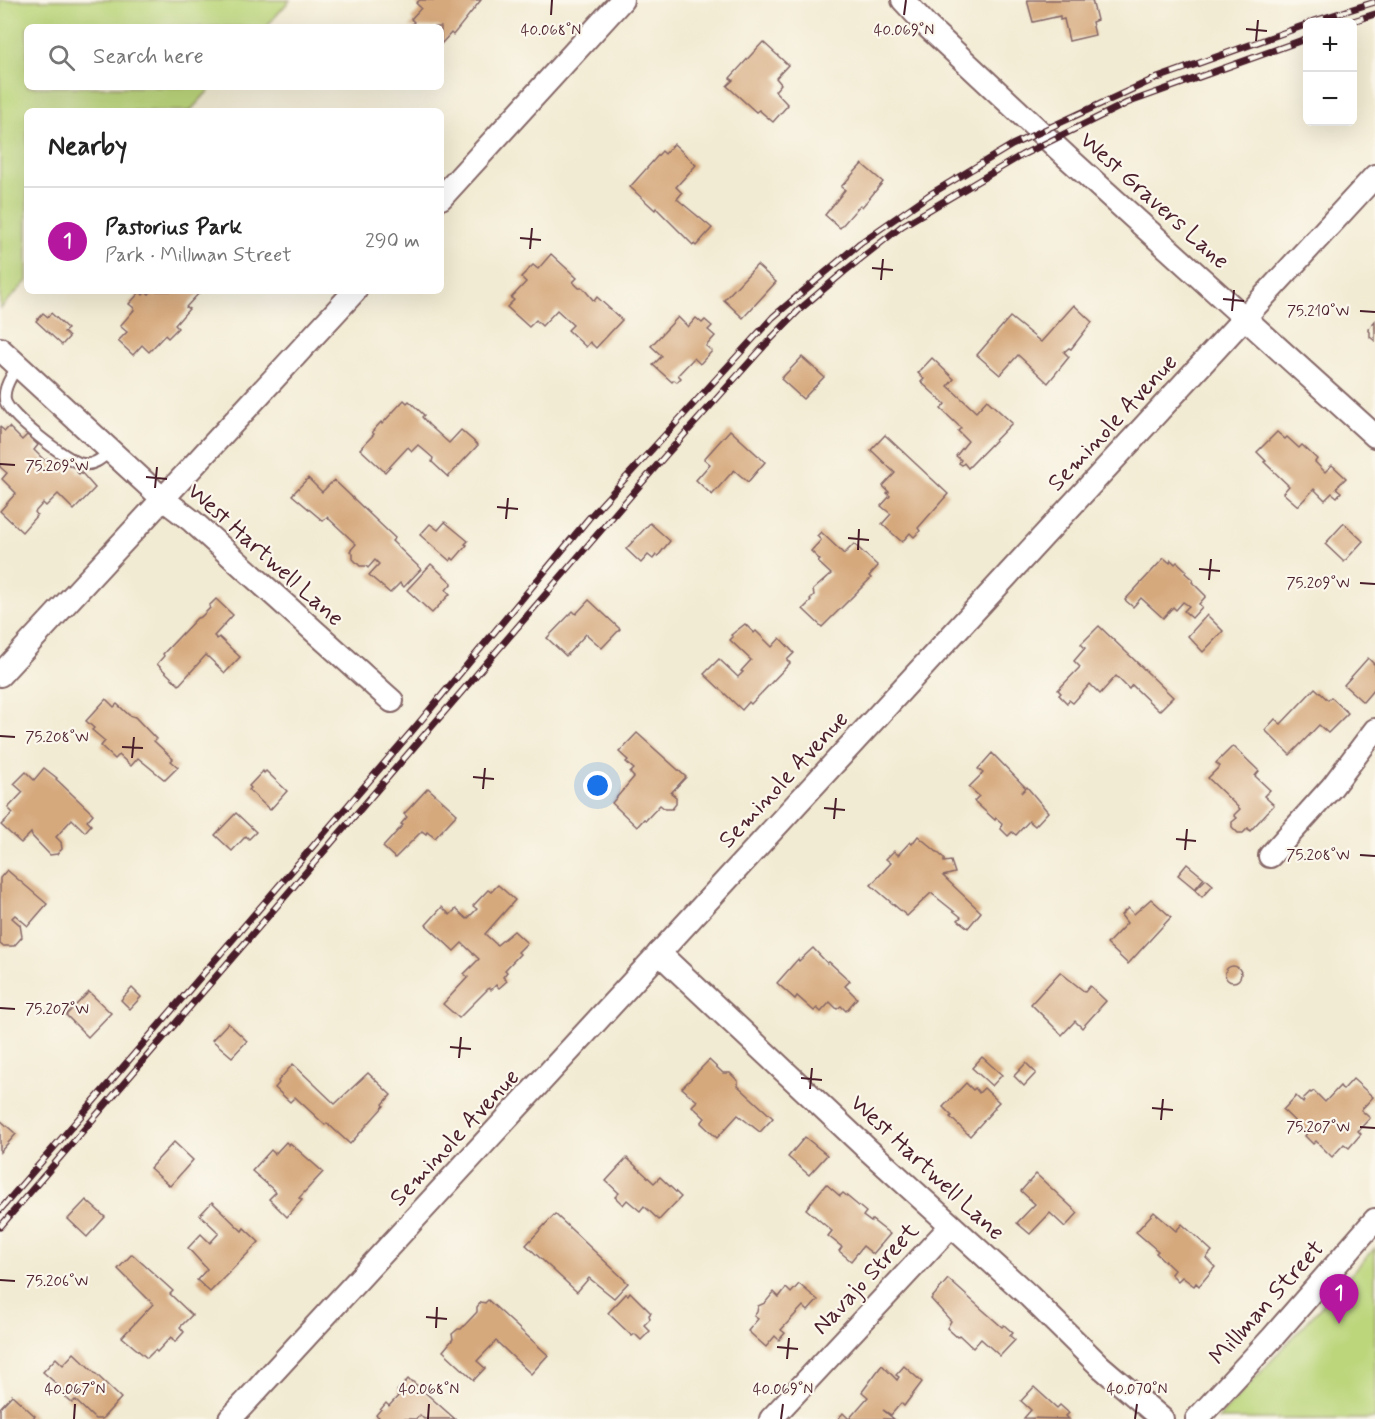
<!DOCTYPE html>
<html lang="en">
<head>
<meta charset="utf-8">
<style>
	:root { --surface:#fff; --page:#f6f6f6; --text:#222; --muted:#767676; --line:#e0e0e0; --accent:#b5179e }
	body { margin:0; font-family:Mynerve,sans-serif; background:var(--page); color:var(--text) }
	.controls { position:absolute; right:18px; top:18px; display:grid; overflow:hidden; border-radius:9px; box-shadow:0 6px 24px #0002 }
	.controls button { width:54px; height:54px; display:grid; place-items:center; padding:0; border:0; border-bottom:2px solid var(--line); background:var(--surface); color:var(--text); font:30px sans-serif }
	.you { position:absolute; left:598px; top:786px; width:21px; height:21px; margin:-15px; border:4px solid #fff; border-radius:50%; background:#1a73e8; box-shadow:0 0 0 9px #1a73e833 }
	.badge { display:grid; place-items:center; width:39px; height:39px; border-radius:50%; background:var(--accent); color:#fff; font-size:20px; font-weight:700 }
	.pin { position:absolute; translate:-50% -50px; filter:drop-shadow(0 2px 3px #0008) }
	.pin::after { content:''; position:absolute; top:32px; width:21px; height:18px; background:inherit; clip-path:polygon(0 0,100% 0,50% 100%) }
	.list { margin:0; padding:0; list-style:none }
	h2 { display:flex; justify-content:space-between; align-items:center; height:78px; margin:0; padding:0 24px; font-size:26px }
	h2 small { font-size:20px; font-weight:400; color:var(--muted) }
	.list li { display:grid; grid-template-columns:39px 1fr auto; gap:18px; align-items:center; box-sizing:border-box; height:108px; padding:0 24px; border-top:2px solid var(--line) }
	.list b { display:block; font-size:22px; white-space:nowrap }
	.list p { margin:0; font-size:20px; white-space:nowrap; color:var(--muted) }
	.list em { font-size:20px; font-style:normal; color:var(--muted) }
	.icon { flex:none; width:33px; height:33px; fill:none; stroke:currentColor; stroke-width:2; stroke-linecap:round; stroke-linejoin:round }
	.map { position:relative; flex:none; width:1375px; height:1419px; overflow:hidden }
	.search { position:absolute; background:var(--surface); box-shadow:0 6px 24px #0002; left:24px; top:24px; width:420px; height:66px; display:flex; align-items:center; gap:15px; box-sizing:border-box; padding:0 21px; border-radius:9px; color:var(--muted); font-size:22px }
	.panel { position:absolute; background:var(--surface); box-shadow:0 6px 24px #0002; left:24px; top:108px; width:420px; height:186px; border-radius:9px }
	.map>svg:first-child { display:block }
	.green { fill:#bcd67b; stroke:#837a53; stroke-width:1.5 }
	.building { fill:#d6a97d }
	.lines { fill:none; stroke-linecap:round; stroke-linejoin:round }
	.lane-casing { stroke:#856666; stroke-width:14 }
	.street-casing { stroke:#856666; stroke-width:26 }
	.lane { stroke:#fff; stroke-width:10 }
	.street { stroke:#fff; stroke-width:22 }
	.rail-casing { stroke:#4a1f2b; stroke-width:7 }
	.rail { stroke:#fbf7ec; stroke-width:4.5; stroke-dasharray:14; stroke-linecap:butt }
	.ticks { fill:none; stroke:#4a1f2b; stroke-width:2 }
	.labels { text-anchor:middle; stroke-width:4.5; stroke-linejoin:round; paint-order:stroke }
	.street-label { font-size:24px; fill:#4a1f2b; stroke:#fbf7ec }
	.ticks-label { font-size:15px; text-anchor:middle; fill:#4a1f2b; stroke:#fbf7ec; stroke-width:4.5; stroke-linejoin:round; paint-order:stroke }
</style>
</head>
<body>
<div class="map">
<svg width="1375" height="1419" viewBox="0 0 1375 1419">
	<rect width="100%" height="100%" fill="#fbf7ec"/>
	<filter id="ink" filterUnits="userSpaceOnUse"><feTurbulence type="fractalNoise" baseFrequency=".0167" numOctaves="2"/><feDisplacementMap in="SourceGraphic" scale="12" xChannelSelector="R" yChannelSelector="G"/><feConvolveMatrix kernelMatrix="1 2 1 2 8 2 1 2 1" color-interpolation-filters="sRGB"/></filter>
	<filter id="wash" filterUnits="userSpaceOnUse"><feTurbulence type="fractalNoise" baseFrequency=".008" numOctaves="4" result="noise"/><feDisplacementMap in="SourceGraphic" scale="24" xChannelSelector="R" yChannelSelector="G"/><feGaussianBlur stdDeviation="1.35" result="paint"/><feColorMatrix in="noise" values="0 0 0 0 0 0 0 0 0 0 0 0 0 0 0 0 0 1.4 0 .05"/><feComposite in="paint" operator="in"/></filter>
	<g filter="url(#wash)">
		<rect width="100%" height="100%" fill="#f2ebd3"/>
		<g class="green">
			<polygon points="0,0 290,0 266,27 27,27 27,87 212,87 190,111 27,111 27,281 0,309"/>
			<polygon points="1375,1248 1375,1419 1218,1419"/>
		</g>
		<g id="blocks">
			<g class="building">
				<polygon points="420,0 481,0 453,35 451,33 441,44 441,27 409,27 414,22 411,19 421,8 416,3"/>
				<polygon points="1027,0 1092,0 1097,20 1092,22 1095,35 1069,41 1064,19 1060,20 1060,16 1033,22"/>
				<polygon points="763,42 788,65 776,78 781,84 775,91 788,105 773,122 759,110 756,112 727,86 733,80 730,78"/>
				<polygon points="674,144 696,165 676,187 682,193 677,199 712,228 696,246 694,244 693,245 656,208 655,210 630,187 662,151 665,154"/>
				<polygon points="862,164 883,182 862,207 860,205 840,228 825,215 845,190 841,187"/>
				<polygon points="551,254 577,278 573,282 579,288 583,288 594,301 597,297 622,320 596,348 590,342 586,347 568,330 573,325 557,310 542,326 536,320 529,327 507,307 514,300 511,298 526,282 521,277 533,265 538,269"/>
				<polygon points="757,265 776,282 743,318 724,300"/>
				<polygon points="152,291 201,291 186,307 189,309 175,325 178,328 168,338 165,335 149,352 142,345 133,355 118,341 127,332 120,326 134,310 134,308 129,304 140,292 143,295 146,292 149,294"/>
				<polygon points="1074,305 1092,322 1071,349 1069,348 1064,352 1069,357 1048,383 1018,355 1000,375 977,355 1010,317 1041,342"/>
				<polygon points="43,313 48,317 51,313 68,329 64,332 69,337 62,345 36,321"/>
				<polygon points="678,317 688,327 696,318 702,323 705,320 712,326 708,330 715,336 706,346 712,351 700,364 694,358 678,375 681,378 677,382 674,380 672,382 653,365 662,356 651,346"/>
				<polygon points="1375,321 1375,341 1370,337 1370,332 1368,329"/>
				<polygon points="802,357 824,377 803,399 781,379"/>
				<polygon points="932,358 954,379 948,386 976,412 987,400 1012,423 968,468 964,463 962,465 959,463 961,460 956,456 968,441 958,431 961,428 941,409 945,404 921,382 924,379 918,373"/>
				<polygon points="404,400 407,403 409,401 424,415 422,417 429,425 449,443 461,430 478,445 448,477 432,462 433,458 418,445 412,451 408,447 385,472 360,449 374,434 372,432 381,422 382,424"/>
				<polygon points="0,427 5,431 9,427 22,440 27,435 38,445 34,450 45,461 47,459 56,467 63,459 67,459 78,470 77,472 79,474 81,472 95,488 74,510 58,494 46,506 43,503 35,512 37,515 22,532 0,511 16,493 2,479 7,473 0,467"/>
				<polygon points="730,430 765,462 748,482 734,470 712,495 696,480 710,464 704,459"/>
				<polygon points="1277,432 1285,439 1287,437 1299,448 1302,445 1317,459 1315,462 1325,472 1332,465 1346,478 1336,488 1341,492 1337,497 1332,493 1325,500 1314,489 1298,506 1283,493 1289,486 1264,462 1266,461 1257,452"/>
				<polygon points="885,435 948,494 918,528 920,531 914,537 910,533 902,542 882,524 891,514 881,506 890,496 887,493 889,492 883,486 895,473 871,450"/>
				<polygon points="308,478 322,492 334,480 395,538 392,541 421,569 404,587 400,583 390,593 369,575 379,564 375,560 368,568 366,566 360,566 353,559 353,554 350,551 356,544 327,517 323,521 292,495"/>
				<polygon points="445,522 468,541 465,544 467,545 454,560 452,558 450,561 420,535 430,524 438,530"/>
				<polygon points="650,523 670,541 658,556 656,555 653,559 648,555 641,563 626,549"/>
				<polygon points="1344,523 1363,541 1344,562 1325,544"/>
				<polygon points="821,532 844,554 854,544 878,566 869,576 871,578 822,627 803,609 811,601 810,599 814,595 813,590 831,574 818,562 820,560 811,551 821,540 817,536"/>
				<polygon points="1164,558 1170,563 1171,560 1175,564 1177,562 1187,571 1185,573 1193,580 1192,582 1206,596 1199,604 1202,607 1192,618 1184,611 1189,606 1183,602 1176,610 1173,607 1163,618 1141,598 1133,607 1125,600"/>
				<polygon points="431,564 452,583 446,590 450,594 432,613 407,590"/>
				<polygon points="216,599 233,615 214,636 217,639 219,637 240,657 225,673 206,655 179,685 157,664 164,656 163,654 197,618 201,617 210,608 209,606"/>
				<polygon points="589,600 620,629 602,648 586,634 566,656 547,638 573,611 576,614"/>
				<polygon points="1207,615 1223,631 1203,652 1188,636"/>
				<polygon points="745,624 754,633 756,631 772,647 780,638 794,653 787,660 790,663 751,704 749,702 742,710 704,674 719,659 738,677 743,672 741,671 751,660 730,640 733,637 731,635"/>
				<polygon points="1099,626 1173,697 1159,711 1132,685 1129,689 1116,676 1100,694 1090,684 1073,703 1069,700 1067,703 1059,695 1061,693 1058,690 1080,667 1074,661 1085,648 1081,644"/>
				<polygon points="1368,658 1375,665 1375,688 1363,702 1344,685"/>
				<polygon points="1315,688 1328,700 1331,697 1348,713 1328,733 1319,725 1290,755 1265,730 1275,719 1281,724"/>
				<polygon points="106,699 114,707 117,704 129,715 135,717 156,739 154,741 173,759 171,761 178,767 165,780 138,758 131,766 119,755 115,759 101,746 105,741 92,730 94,728 86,721"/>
				<polygon points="637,733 686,777 671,793 676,797 676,804 672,809 665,809 660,805 646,820 644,819 637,827 612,803 634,777 630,773 634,769 626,762 628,760 619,752"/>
				<polygon points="1233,746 1259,771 1255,776 1270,790 1264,796 1274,805 1250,831 1248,828 1243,833 1238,833 1232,827 1232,822 1237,818 1234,815 1240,809 1208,778 1220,766 1216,763"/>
				<polygon points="992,753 1026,788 1021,793 1027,787 1048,812 1035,826 1029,821 1016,835 1012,832 1008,836 1001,829 1002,823 996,818 995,820 974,801 979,796 969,787 983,773 978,769"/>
				<polygon points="44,768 57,778 56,779 93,814 87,821 91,825 85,832 72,819 56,837 61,842 62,849 57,854 50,855 32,836 31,833 21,843 1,825 13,813 8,808 23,792 14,784 26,772 34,780"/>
				<polygon points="263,771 264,773 266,771 287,791 270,810 249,790 251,788 249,786"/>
				<polygon points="428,788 457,814 435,838 427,832 426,834 422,831 395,858 383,847 403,825 401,824 407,817 404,814"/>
				<polygon points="236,813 256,832 249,839 246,836 232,851 215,835"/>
				<polygon points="918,836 944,858 944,862 951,861 955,873 943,876 981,912 968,928 958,920 961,917 931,893 907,916 871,885 891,863 886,859 894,851 898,855 910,842 912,844"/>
				<polygon points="1187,864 1204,878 1195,889 1178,875"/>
				<polygon points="7,870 47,904 28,926 15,915 12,918 20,925 22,937 14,946 3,946 0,944 0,878"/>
				<polygon points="1206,879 1213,885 1202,897 1195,890"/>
				<polygon points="498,885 515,900 485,934 497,945 514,931 527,943 518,952 520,954 505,970 507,972 503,977 507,981 499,988 496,985 491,990 489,988 459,1018 443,1004 468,977 464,974 479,959 462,943 454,951 426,925 442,907 450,915 456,909 467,919 477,909 473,906 488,890 491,892"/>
				<polygon points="1151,899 1171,917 1128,964 1107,944 1127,923 1121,915 1128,908 1134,914"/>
				<polygon points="813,948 827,963 829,962 850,981 845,986 857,998 846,1011 841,1006 837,1009 830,1002 821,1012 817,1008 814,1011 797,996 795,999 777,983 798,959 799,961"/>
				<circle cx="1233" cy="974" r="8"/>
				<polygon points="1060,972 1085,992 1090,986 1106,1001 1082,1028 1075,1021 1062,1035 1031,1004"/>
				<polygon points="132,988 141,997 130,1009 121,1000"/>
				<polygon points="89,992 111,1013 88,1037 66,1015"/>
				<polygon points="228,1023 247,1041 232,1057 212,1040"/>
				<polygon points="982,1057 1002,1075 992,1086 972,1068"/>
				<polygon points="709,1060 723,1073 730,1073 738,1081 738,1086 773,1118 760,1132 738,1115 717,1138 701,1123 705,1118 692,1106 697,1101 682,1088"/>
				<polygon points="1026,1063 1036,1073 1024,1086 1014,1076"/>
				<polygon points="293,1064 335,1104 368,1073 391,1095 383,1104 384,1106 350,1144 327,1123 325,1125 295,1097 290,1102 275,1088 279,1083 278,1081"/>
				<polygon points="1353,1079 1373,1097 1361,1110 1370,1118 1358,1131 1361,1134 1349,1148 1344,1144 1332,1157 1316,1141 1313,1144 1305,1136 1307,1133 1283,1110 1296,1096 1303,1103 1304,1101 1303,1099 1310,1092 1311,1093 1314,1091 1325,1102 1340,1086 1343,1090"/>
				<polygon points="966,1083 973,1090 975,1088 979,1093 984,1088 999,1102 994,1107 995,1108 970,1136 950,1117 952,1116 943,1107"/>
				<polygon points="0,1120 16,1134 0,1152"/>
				<polygon points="805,1137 827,1155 809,1175 788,1157"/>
				<polygon points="174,1142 193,1160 170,1186 150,1168"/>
				<polygon points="286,1142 289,1145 290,1143 323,1172 299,1198 302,1200 287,1217 269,1199 276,1192 252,1171 271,1150 275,1154"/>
				<polygon points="627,1158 654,1183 660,1177 681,1197 659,1220 644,1206 640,1211 627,1200 623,1205 615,1197 619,1193 606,1181"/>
				<polygon points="1036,1174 1078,1213 1065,1227 1050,1213 1030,1234 1017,1223 1035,1204 1021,1191"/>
				<polygon points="826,1184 840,1196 843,1193 866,1212 863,1216 871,1222 872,1220 890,1234 873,1254 863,1246 851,1261 839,1251 842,1247 828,1236 832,1231 806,1209"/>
				<polygon points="86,1200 105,1217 87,1237 68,1219"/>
				<polygon points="212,1202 242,1231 244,1228 259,1242 210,1292 197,1280 207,1269 188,1248 201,1234 210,1243 219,1233 200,1215"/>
				<polygon points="1154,1212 1176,1231 1182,1224 1212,1251 1206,1258 1215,1267 1199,1286 1196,1283 1194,1286 1182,1277 1178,1281 1171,1274 1174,1270 1156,1253 1158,1251 1136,1232"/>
				<polygon points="555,1214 628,1283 614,1298 589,1278 577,1292 526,1245"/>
				<polygon points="132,1254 173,1291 170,1294 192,1315 180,1327 184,1332 175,1342 171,1337 157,1352 155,1350 147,1358 122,1337 153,1304 118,1269"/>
				<polygon points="948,1279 1002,1327 1004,1325 1013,1333 1010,1336 1015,1340 1000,1356 981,1339 973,1348 959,1335 957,1337 947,1328 951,1321 931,1299"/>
				<polygon points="799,1284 818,1300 808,1311 803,1306 781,1330 785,1333 779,1340 775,1336 766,1347 748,1331 758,1319 754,1316 757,1312 758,1306 765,1303 774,1292 779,1297 786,1288 791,1293"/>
				<polygon points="630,1292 651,1313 649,1315 650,1319 644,1325 650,1331 641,1340 635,1334 632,1336 608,1313 626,1294 628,1295"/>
				<polygon points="488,1300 548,1355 531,1374 496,1341 477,1361 485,1368 474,1380 443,1351 453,1339 452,1334 458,1329 461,1329 477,1312 477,1307 481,1302 485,1303"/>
				<polygon points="74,1353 121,1398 102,1419 95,1419 75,1400 72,1403 65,1397 68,1394 43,1372 56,1358 63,1365"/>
				<polygon points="882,1365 897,1380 899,1377 896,1375 904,1366 922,1382 904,1406 901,1403 891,1415 883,1410 894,1419 838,1419 843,1413 849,1419 868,1397 862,1392"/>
				<polygon points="408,1379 411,1382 412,1381 455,1419 424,1419 420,1415 416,1419 377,1419 379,1417 376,1415 386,1403 389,1406 400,1394 397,1391"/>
				<polygon points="1034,1387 1057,1408 1060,1405 1069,1413 1066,1416 1069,1419 1024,1418 1031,1410 1021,1401"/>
				<polygon points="12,1395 35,1416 32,1419 0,1419 0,1408"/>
			</g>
		</g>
	</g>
	<g filter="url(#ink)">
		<use href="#blocks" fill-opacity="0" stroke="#856666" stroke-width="1.5"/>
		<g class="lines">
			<g class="lane-casing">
				<path id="lane" d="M18 366C12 375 3 388 5 400 7 414 68 462 83 464 94 466 103 457 111 451"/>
			</g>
			<g class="street-casing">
				<g id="street">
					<polyline points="903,0 928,27 1068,158 1375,436"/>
					<polyline points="441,198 622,0"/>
					<polyline points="0,349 163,499 192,521 392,701"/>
					<polyline points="0,675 355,291"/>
					<polyline points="1270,856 1332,787 1375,730"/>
					<polyline points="659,953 865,1147 1029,1296 1100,1366 1162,1419"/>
					<polyline points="230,1419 1375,176"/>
					<polyline points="771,1419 951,1226"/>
					<polyline points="1197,1419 1272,1338 1375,1220"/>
				</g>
			</g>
			<use href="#lane" class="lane"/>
			<use href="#street" class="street"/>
			<g class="rail-casing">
				<g id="rail">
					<polyline points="1311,22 1375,2"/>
					<polyline points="1350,22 1375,14"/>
					<polyline points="0,1210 418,724 589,518 773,317 860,243 929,195 1012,145 1152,80 1308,24"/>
					<polyline points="0,1227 665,456 766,344 799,310 845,271 902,226 1022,155 1127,103 1308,38"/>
				</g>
			</g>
			<use href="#rail" class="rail"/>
		</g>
	</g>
	<path class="ticks" d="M551 15 552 0M904 15 906 0M1246 29 1267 31M1256 41 1258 20M520 238 541 240M530 249 532 228M872 268 893 270M881 280 883 259M1223 299 1244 301M1232 311 1234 290M1360 311 1375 312M0 464 15 465M146 477 167 479M155 488 157 467M497 507 518 509M506 519 508 498M848 538 869 540M858 550 859 529M1199 569 1220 571M1209 580 1211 559M1360 583 1375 584M0 736 15 737M122 747 143 748M132 758 134 737M473 777 494 779M483 789 485 768M824 808 845 810M834 819 836 798M1176 839 1196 841M1185 850 1187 829M1360 855 1375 856M0 1008 15 1009M450 1047 471 1049M459 1058 461 1037M801 1078 822 1080M810 1089 812 1068M1152 1108 1173 1110M1161 1120 1163 1099M1360 1127 1375 1128M0 1280 15 1281M426 1317 447 1319M436 1328 437 1307M777 1347 798 1349M787 1359 789 1338M74 1419 75 1404M428 1419 429 1404M781 1419 783 1404M1135 1419 1137 1404"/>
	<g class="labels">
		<g class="street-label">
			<text transform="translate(1155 200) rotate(42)" y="8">West Gravers Lane</text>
			<text transform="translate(1112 422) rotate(-47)" y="8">Seminole Avenue</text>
			<text transform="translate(266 554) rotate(42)" y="8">West Hartwell Lane</text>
			<text transform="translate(783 779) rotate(-47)" y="8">Seminole Avenue</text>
			<text transform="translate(454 1137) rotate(-47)" y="8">Seminole Avenue</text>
			<text transform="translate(928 1167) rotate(43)" y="8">West Hartwell Lane</text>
			<text transform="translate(865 1278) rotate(-47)" y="8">Navajo Street</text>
			<text transform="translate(1266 1302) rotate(-48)" y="8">Millman Street</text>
		</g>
	</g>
	<g class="ticks-label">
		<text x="551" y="35">40.068°N</text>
		<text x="904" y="35">40.069°N</text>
		<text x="1318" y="316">75.210°W</text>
		<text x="57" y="471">75.209°W</text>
		<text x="1318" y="588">75.209°W</text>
		<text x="57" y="742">75.208°W</text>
		<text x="1318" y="860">75.208°W</text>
		<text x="57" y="1014">75.207°W</text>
		<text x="1318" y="1132">75.207°W</text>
		<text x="57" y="1286">75.206°W</text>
		<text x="75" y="1394">40.067°N</text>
		<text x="429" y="1394">40.068°N</text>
		<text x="783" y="1394">40.069°N</text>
		<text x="1137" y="1394">40.070°N</text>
	</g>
</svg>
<div class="controls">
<button>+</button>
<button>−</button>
</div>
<div class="you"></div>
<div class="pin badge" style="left:1339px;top:1324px">1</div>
<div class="search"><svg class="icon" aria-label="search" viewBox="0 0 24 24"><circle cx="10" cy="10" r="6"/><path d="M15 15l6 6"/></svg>Search here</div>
<section class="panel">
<h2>Nearby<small></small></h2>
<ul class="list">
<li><span class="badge">1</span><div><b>Pastorius Park</b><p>Park · Millman Street</p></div><em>290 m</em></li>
</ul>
</section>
</div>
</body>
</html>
